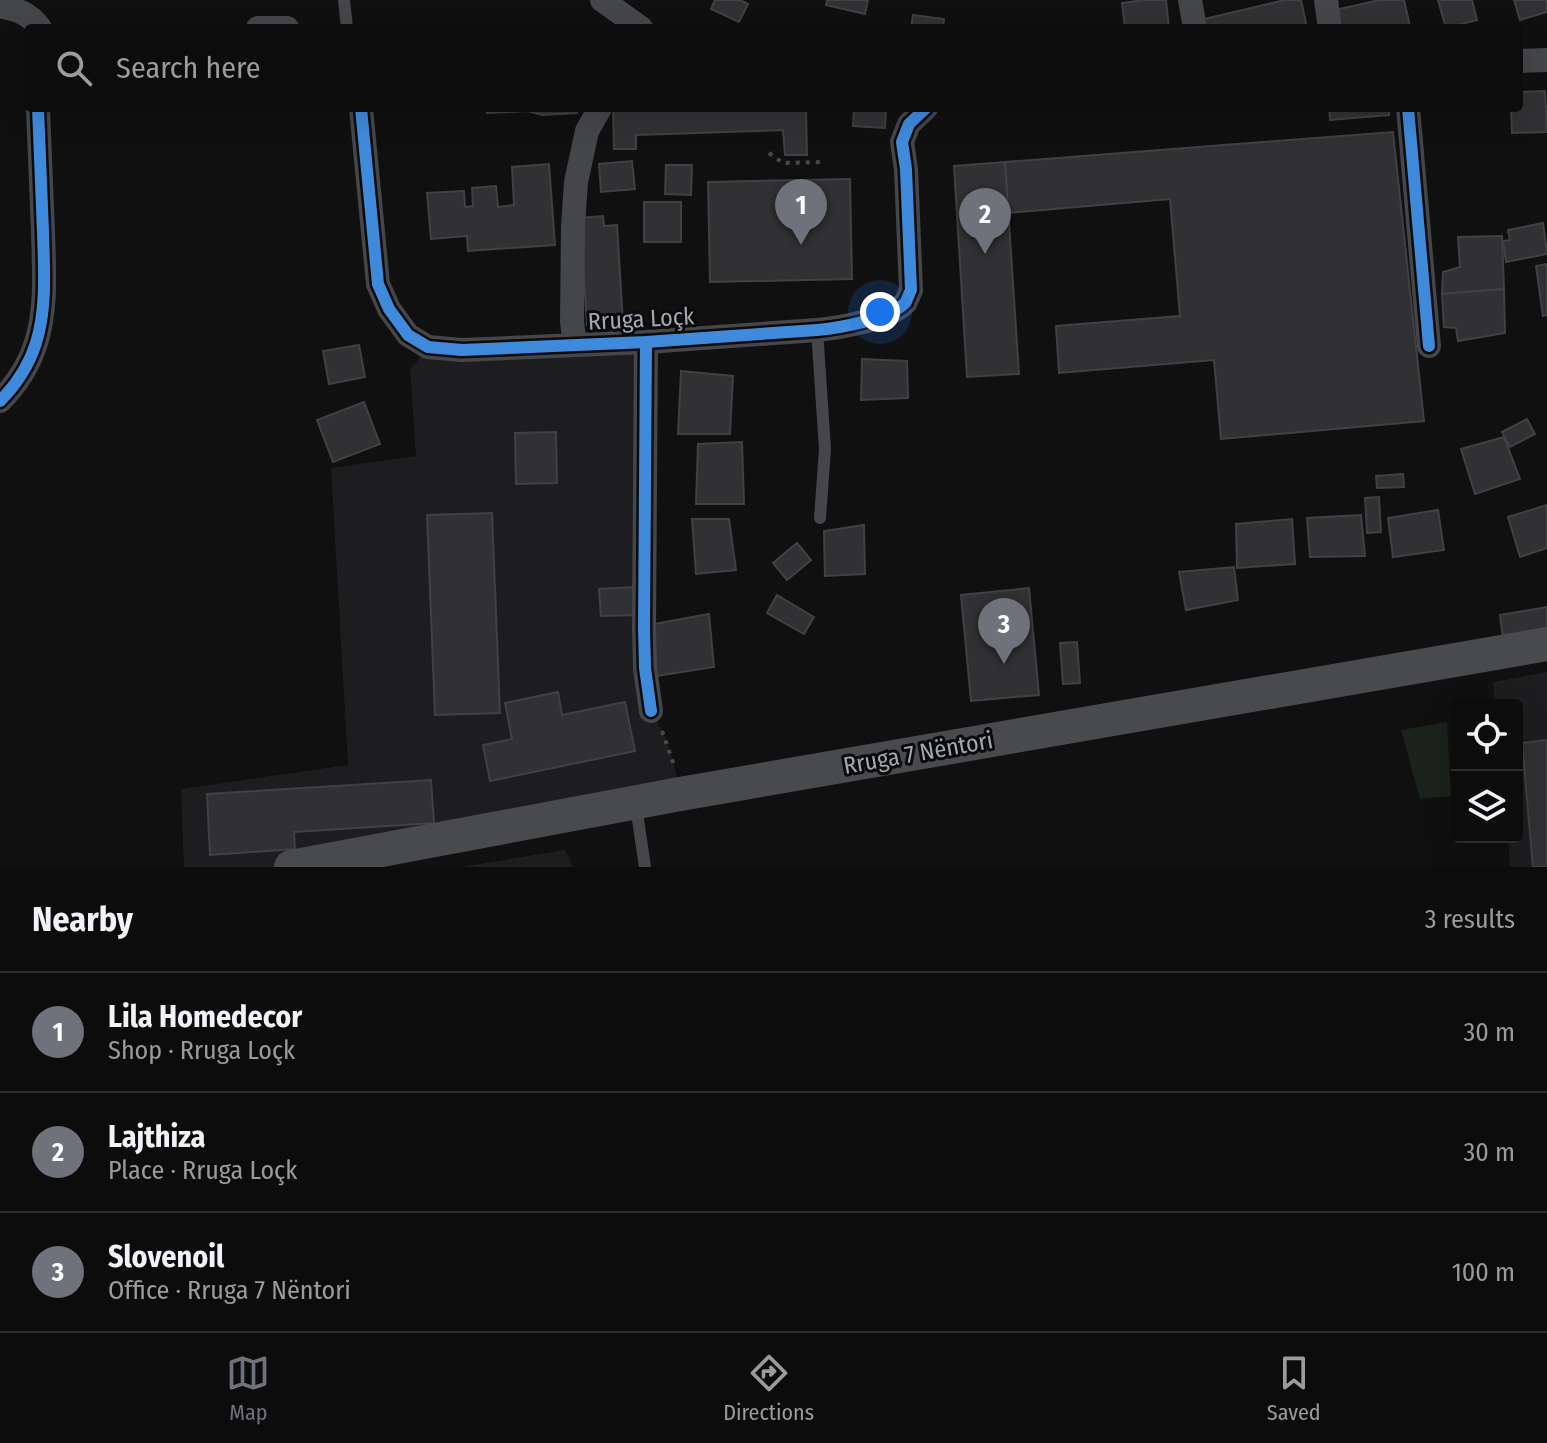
<!DOCTYPE html>
<html lang="en">
<head>
<meta charset="utf-8">
<style>
	:root { --surface:#0c0c0d; --page:#1a1a1b; --text:#f1f3f6; --muted:#9a9b9d; --line:#2c2c2e; --accent:#6f727a }
	body { margin:0; font-family:"Fira Sans Condensed",sans-serif; background:var(--page); color:var(--text) }
	.controls { position:absolute; right:24px; bottom:24px; display:grid; overflow:hidden; border-radius:8px; box-shadow:0 8px 32px #0002 }
	.controls button { width:72px; height:72px; display:grid; place-items:center; padding:0; border:0; border-bottom:2px solid var(--line); background:var(--surface); color:var(--text); font:40px sans-serif }
	.you { position:absolute; left:880px; top:312px; width:28px; height:28px; margin:-20px; border:6px solid #fff; border-radius:50%; background:#1a73e8; box-shadow:0 0 0 12px #1a73e833 }
	.badge { display:grid; place-items:center; width:52px; height:52px; border-radius:50%; background:var(--accent); color:#fff; font-size:26px; font-weight:700 }
	.pin { position:absolute; translate:-50% -66px; filter:drop-shadow(0 2px 4px #0008) }
	.pin::after { content:''; position:absolute; top:42px; width:28px; height:24px; background:inherit; clip-path:polygon(0 0,100% 0,50% 100%) }
	.list { margin:0; padding:0; list-style:none }
	h2 { display:flex; justify-content:space-between; align-items:center; height:104px; margin:0; padding:0 32px; font-size:34px }
	h2 small { font-size:26px; font-weight:400; color:var(--muted) }
	.list li { display:grid; grid-template-columns:52px 1fr auto; gap:24px; align-items:center; box-sizing:border-box; height:120px; padding:0 32px; border-top:2px solid var(--line) }
	.list b { display:block; font-size:30px; white-space:nowrap }
	.list p { margin:0; font-size:26px; white-space:nowrap; color:var(--muted) }
	.list em { font-size:26px; font-style:normal; color:var(--muted) }
	.icon { flex:none; width:44px; height:44px; fill:none; stroke:currentColor; stroke-width:2; stroke-linecap:round; stroke-linejoin:round }
	.map { position:relative; flex:none; width:1547px; height:867px; overflow:hidden }
	.search { position:absolute; background:var(--surface); box-shadow:0 8px 32px #0002; left:24px; right:24px; top:24px; height:88px; display:flex; align-items:center; gap:20px; box-sizing:border-box; padding:0 28px; border-radius:8px; color:var(--muted); font-size:30px }
	.sheet { height:464px; background:var(--surface) }
	nav { display:flex; justify-content:space-around; align-items:center; box-sizing:border-box; height:112px; border-top:2px solid var(--line); background:var(--surface); font-size:22px; color:var(--muted) }
	nav a { display:grid; justify-items:center; gap:4px }
	nav .on { color:var(--accent) }
	.map>svg:first-child { display:block }
	.built { fill:#1d1d1f }
	.green { fill:#1b211b }
	.building { fill:#313133; stroke:#404144; stroke-width:2 }
	.lines { fill:none; stroke-linecap:round; stroke-linejoin:round }
	.path { stroke:#46484b; stroke-width:4; stroke-dasharray:4 6; stroke-linecap:butt }
	.service { stroke:#454649; stroke-width:12 }
	.minor { stroke:#454649; stroke-width:24 }
	.secondary { stroke:#494a4d; stroke-width:34 }
	.cycleway-casing { stroke:#0b0b0c; stroke-width:17 }
	.cycleway { stroke:#408adc; stroke-width:12 }
	.labels { text-anchor:middle; stroke-width:6; stroke-linejoin:round; paint-order:stroke }
	.street-label { font-size:24px; fill:#a2a7b2; stroke:#0b0b0c }
</style>
</head>
<body>
<div class="map">
<svg width="1547" height="867" viewBox="0 0 1547 867">
	<rect width="100%" height="100%" fill="#101011"/>
	<g class="built">
		<polygon points="646,342 651,711 665,737 673,760 680,794 291,867 184,867 181,789 348,765 331,468 416,456 410,370 428,347"/>
		<polygon points="1547,672 1547,867 1510,867 1508,837 1517,837 1517,705 1495,705 1493,682"/>
		<polygon points="565,850 573,867 461,867 564,850"/>
	</g>
	<polygon class="green" points="1447,722 1451,796 1420,799 1401,730"/>
	<g class="building">
		<polygon points="715,0 740,0 748,4 739,22 711,9"/>
		<polygon points="827,0 868,0 865,14 826,5"/>
		<polygon points="1144,0 1166,0 1169,28 1125,28 1122,3"/>
		<polygon points="1285,0 1301,0 1307,28 1202,28 1200,20"/>
		<polygon points="1380,0 1404,0 1410,26 1339,28 1335,10"/>
		<polygon points="1438,0 1472,0 1477,20 1446,28"/>
		<polygon points="1514,0 1547,0 1547,12 1520,20"/>
		<polygon points="913,15 944,19 943,28 911,28"/>
		<polygon points="1545,91 1547,132 1512,133 1511,108 1519,108 1519,92"/>
		<polygon points="487,108 578,108 577,113 542,115 528,111 487,113"/>
		<polygon points="613,108 806,108 807,155 785,155 783,130 636,135 636,149 614,149"/>
		<polygon points="854,108 886,108 885,128 853,126"/>
		<polygon points="1329,108 1389,108 1389,115 1330,120"/>
		<polygon points="1393,132 1424,421 1221,439 1214,360 1059,373 1056,326 1180,316 1170,199 1008,213 1005,162"/>
		<polygon points="632,161 635,189 601,192 599,164"/>
		<polygon points="1005,162 1019,374 967,377 954,166"/>
		<polygon points="549,164 555,245 468,251 467,236 431,239 427,193 464,191 465,207 473,206 472,188 496,186 498,207 514,205 512,167"/>
		<polygon points="666,165 692,165 691,195 665,194"/>
		<polygon points="850,179 852,279 710,282 708,182"/>
		<rect x="644" y="202" width="37" height="40"/>
		<polygon points="603,216 604,226 617,225 623,323 587,325 580,218"/>
		<polygon points="1543,223 1547,254 1506,262 1503,241 1510,240 1508,230"/>
		<polygon points="1502,236 1504,289 1442,294 1443,272 1460,267 1458,237"/>
		<polygon points="1547,264 1547,315 1543,316 1536,266"/>
		<polygon points="1504,289 1505,333 1458,341 1456,328 1444,327 1442,294"/>
		<polygon points="359,345 365,377 329,384 323,351"/>
		<polygon points="862,359 907,361 908,398 861,400"/>
		<polygon points="681,371 733,376 730,434 678,434"/>
		<polygon points="364,402 380,444 333,462 317,420"/>
		<polygon points="1527,419 1535,434 1510,447 1502,432"/>
		<polygon points="556,432 557,483 516,484 515,433"/>
		<polygon points="1504,437 1520,479 1475,494 1461,449"/>
		<polygon points="742,442 744,504 696,504 698,444"/>
		<polygon points="1403,474 1404,487 1377,488 1376,476"/>
		<polygon points="1379,497 1381,532 1367,533 1365,498"/>
		<polygon points="1547,505 1547,548 1520,557 1508,517"/>
		<polygon points="1438,510 1444,550 1393,557 1388,518"/>
		<polygon points="492,513 500,713 435,715 427,515"/>
		<polygon points="1361,515 1365,556 1310,557 1307,518"/>
		<polygon points="692,519 729,519 736,570 696,574"/>
		<polygon points="1292,519 1295,564 1237,568 1236,524"/>
		<polygon points="864,525 865,574 825,576 824,531"/>
		<polygon points="797,543 811,560 787,580 773,563"/>
		<polygon points="1234,567 1238,600 1186,610 1179,572"/>
		<polygon points="635,587 636,615 601,616 599,589"/>
		<polygon points="1029,588 1039,695 971,701 961,595"/>
		<polygon points="777,595 814,617 804,634 767,613"/>
		<polygon points="1547,607 1547,632 1503,639 1500,615"/>
		<polygon points="709,614 714,667 656,676 654,624"/>
		<polygon points="1077,642 1080,683 1063,684 1060,643"/>
		<polygon points="558,692 562,715 625,702 635,751 490,781 483,745 512,739 505,703"/>
		<polygon points="1547,740 1547,867 1533,867 1522,743"/>
		<polygon points="431,780 434,823 294,832 295,849 210,855 207,794"/>
		<polygon points="1457,782 1457,821 1455,821 1453,783"/>
	</g>
	<g class="lines">
		<g class="path">
			<polyline points="769,153 783,163 821,162"/>
			<polyline points="662,731 675,768"/>
		</g>
		<g class="service">
			<polyline points="344,0 347,28"/>
			<polyline points="817,330 825,449 820,518"/>
			<polyline points="636,806 645,867"/>
		</g>
		<g class="minor">
			<polyline points="602,0 641,28"/>
			<polyline points="1190,0 1195,28"/>
			<polyline points="1326,0 1330,28"/>
			<path d="M0 6C18 10 29 13 40 28"/>
			<polyline points="258,28 287,28"/>
			<polyline points="1519,61 1547,60"/>
			<path d="M361 108 378 284 389 309 408 335 428 347 462 350 646 342 817 330C839 328 891 319 906 302 906 301 911 290 911 290L906 169 902 142 909 124 926 108"/>
			<polyline points="1408,108 1429,346"/>
			<polyline points="646,342 644,628 645,668 651,711"/>
			<polyline points="575,344 572,322 573,226 576,182 587,131 600,108"/>
			<path d="M0 401C16 385 29 365 36 343 47 308 44 269 43 232 41 191 40 149 38 108"/>
		</g>
		<polyline class="secondary" points="291,867 680,794 1547,644"/>
		<g class="cycleway-casing">
			<g id="cycleway">
				<path d="M361 108 378 284 389 309 408 335 428 347 462 350 646 342 817 330C839 328 891 319 906 302 906 301 911 290 911 290L906 169 902 142 909 124 926 108"/>
				<polyline points="1408,108 1429,346"/>
				<polyline points="646,342 644,628 645,668 651,711"/>
				<path d="M0 401C16 385 29 365 36 343 47 308 44 269 43 232 41 191 40 149 38 108"/>
			</g>
		</g>
		<use href="#cycleway" class="cycleway"/>
	</g>
	<g class="labels">
		<g class="street-label">
			<text transform="translate(641 319) rotate(-3)" y="8">Rruga Loçk</text>
			<text transform="translate(918 753) rotate(-10)" y="8">Rruga 7 Nëntori</text>
		</g>
	</g>
</svg>
<div class="controls">
<button><svg class="icon" aria-label="locate" viewBox="0 0 24 24"><circle cx="12" cy="12" r="6"/><path d="M12 2v4M12 18v4M2 12h4M18 12h4"/></svg></button>
<button><svg class="icon" aria-label="layers" viewBox="0 0 24 24"><path d="M12 4l9 5-9 5-9-5zM3 14l9 5 9-5"/></svg></button>
</div>
<div class="you"></div>
<div class="pin badge" style="left:801px;top:245px">1</div>
<div class="pin badge" style="left:985px;top:254px">2</div>
<div class="pin badge" style="left:1004px;top:664px">3</div>
<div class="search"><svg class="icon" aria-label="search" viewBox="0 0 24 24"><circle cx="10" cy="10" r="6"/><path d="M15 15l6 6"/></svg>Search here</div>
</div>
<section class="sheet">
<h2>Nearby<small>3 results</small></h2>
<ul class="list">
<li><span class="badge">1</span><div><b>Lila Homedecor</b><p>Shop · Rruga Loçk</p></div><em>30 m</em></li>
<li><span class="badge">2</span><div><b>Lajthiza</b><p>Place · Rruga Loçk</p></div><em>30 m</em></li>
<li><span class="badge">3</span><div><b>Slovenoil</b><p>Office · Rruga 7 Nëntori</p></div><em>100 m</em></li>
</ul>
</section>
<nav>
<a class="on"><svg class="icon" aria-label="map" viewBox="0 0 24 24"><path d="M3 6l6-2 6 2 6-2v14l-6 2-6-2-6 2zM9 4v14M15 6v14"/></svg>Map</a>
<a><svg class="icon" aria-label="directions" viewBox="0 0 24 24"><path d="M12 3l9 9-9 9-9-9zM9 14v-3h6M13 9l2 2-2 2"/></svg>Directions</a>
<a><svg class="icon" aria-label="saved" viewBox="0 0 24 24"><path d="M7 4h10v16l-5-4-5 4z"/></svg>Saved</a>
</nav>
</body>
</html>
